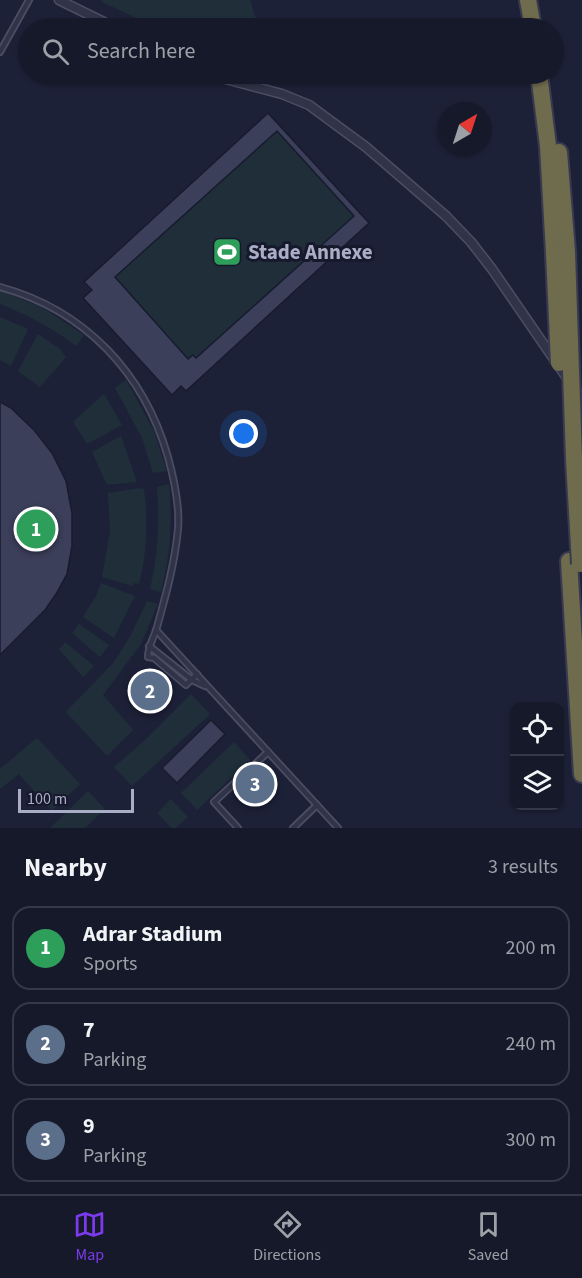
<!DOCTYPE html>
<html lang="en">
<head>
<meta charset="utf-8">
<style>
	:root { --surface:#16192a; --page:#1f2232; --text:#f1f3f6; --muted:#9ea0a8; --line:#353847; --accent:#7c3aed }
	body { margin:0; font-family:"Source Sans 3",sans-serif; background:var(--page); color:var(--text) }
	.controls { position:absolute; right:18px; bottom:18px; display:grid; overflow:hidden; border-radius:12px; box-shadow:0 2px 4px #0004 }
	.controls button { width:54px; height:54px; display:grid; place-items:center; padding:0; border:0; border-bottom:2px solid var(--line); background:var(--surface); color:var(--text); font:30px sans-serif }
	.compass { position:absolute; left:438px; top:102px; width:54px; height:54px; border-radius:50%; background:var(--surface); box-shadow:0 2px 4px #0004; rotate:39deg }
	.scale { position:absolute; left:18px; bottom:15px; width:116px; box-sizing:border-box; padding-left:6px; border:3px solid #aaadc6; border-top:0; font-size:16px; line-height:21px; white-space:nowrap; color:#aaadc6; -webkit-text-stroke:4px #16192c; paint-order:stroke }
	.you { position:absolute; left:244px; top:434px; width:21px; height:21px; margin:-15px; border:4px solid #fff; border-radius:50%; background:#1a73e8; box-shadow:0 0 0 9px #1a73e833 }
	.badge { display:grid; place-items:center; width:39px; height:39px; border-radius:50%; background:var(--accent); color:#fff; font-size:20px; font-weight:700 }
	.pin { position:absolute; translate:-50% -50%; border:3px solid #fff; box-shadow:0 2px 6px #0006 }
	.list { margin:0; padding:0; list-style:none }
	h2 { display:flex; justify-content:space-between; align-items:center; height:78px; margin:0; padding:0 24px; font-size:26px }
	h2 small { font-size:20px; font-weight:400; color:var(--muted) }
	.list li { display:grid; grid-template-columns:39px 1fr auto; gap:18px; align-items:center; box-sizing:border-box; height:84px; margin:0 12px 12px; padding:0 12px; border:2px solid var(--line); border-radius:18px }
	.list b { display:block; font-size:22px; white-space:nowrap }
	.list p { margin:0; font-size:20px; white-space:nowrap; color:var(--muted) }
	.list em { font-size:20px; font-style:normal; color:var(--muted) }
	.icon { flex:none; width:33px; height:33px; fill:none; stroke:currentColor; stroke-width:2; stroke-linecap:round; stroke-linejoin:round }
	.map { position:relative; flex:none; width:582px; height:828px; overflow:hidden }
	.search { position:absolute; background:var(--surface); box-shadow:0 2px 4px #0004; left:18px; right:18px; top:18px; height:66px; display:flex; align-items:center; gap:15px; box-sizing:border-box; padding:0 21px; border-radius:33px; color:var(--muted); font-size:22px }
	.sheet { height:366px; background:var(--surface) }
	nav { display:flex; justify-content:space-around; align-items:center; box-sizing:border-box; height:84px; border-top:2px solid var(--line); background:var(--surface); font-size:16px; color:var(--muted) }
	nav a { display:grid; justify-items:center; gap:3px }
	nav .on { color:var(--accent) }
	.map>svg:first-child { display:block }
	.green { fill:#1f2e39 }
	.building { fill:#3b3f5a; stroke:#181b2e; stroke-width:1.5; fill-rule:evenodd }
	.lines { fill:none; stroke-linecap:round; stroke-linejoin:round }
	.lane-casing { stroke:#4b4e63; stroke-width:8 }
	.street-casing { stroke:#4b4e63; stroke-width:11 }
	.highway-casing { stroke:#383b4f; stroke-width:20 }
	.lane { stroke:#313448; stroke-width:4.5 }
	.street { stroke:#313448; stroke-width:8 }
	.highway { stroke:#6f6b4d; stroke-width:16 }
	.highway-bridge-casing { stroke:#383b4f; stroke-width:20; stroke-linecap:butt }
	.highway-bridge { stroke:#6f6b4d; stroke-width:16 }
	.labels { text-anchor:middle; stroke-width:6; stroke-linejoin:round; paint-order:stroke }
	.poi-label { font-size:21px; font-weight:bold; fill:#aaadc6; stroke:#16192c; text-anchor:start }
</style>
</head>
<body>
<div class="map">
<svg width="582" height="828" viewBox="0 0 582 828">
	<rect width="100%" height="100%" fill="#1d2138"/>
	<g class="green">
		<polygon points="102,0 250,0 259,28 158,28 102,2"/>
		<polygon points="268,113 369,223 186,391 181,386 172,395 83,298 92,290 84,282"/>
		<path d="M0 290 43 308 84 335 76 346C53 328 28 315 0 304Z"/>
		<polygon points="0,317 28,329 11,366 0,360"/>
		<polygon points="38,334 60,349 66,357 40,387 18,371"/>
		<polygon points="126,380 154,431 167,471 153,473 142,438 115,388"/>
		<polygon points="104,394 122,425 87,444 73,422"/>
		<polygon points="121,436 137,482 107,485 92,452"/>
		<path d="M169 484C173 522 170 556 161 592L150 589C158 555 160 522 157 487Z"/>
		<path d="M139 488 144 489C148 521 147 553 139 584L134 583 133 586 102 577 110 531 108 493Z"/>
		<polygon points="101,583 135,596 114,638 83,617 96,596"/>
		<polygon points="147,601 158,604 141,644 103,695 133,730 107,756 66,712 114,662 131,635"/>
		<polygon points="79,624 109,645 100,657 72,633"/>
		<polygon points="65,642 94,666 83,677 59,649"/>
		<polygon points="191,694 210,714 132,786 114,767 145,740"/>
		<polygon points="37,738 80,784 52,811 19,774 0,789 0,769"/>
		<polygon points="234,742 250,760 197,810 181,793"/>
		<polygon points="88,791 105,809 85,828 50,828"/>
		<polygon points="171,799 188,817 176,828 171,828 157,813"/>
	</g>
	<g class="building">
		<path d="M268 113 369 223 186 391 181 386 172 395 83 298 92 290 84 282ZM277 131 354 216 196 358 193 355 188 359 115 277Z"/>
		<polygon points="0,402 11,408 34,430 52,453 66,481 72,513 72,546 67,574 56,594 45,610 0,655"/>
		<polygon points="211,720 225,734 177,783 162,768"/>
	</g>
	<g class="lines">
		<g class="lane-casing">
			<g id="lane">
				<polyline points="0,52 29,0"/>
				<path d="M0 287C85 310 144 373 168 457 174 479 180 505 178 529 175 562 166 595 157 627 154 638 148 646 148 657L154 658 186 685 197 674"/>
				<polyline points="156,630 338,828"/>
				<polyline points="149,646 192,680 205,686"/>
				<polyline points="238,828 214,802 268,752"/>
				<polyline points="293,828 317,805"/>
			</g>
		</g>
		<g class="street-casing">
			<g id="street">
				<polyline points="59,0 116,28"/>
				<polyline points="207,74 282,94 309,105 366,147 446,216 471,242 492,269 582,400"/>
			</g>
		</g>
		<g class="highway-casing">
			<g id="highway">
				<polyline points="528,0 533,28"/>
				<polyline points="539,74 548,146 554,253"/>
				<polyline points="559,152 567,252"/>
				<polyline points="569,561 582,774"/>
			</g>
		</g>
		<use href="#lane" class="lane"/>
		<use href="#street" class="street"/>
		<use href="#highway" class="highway"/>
		<g class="highway-bridge-casing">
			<g id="highway-bridge">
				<polyline points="567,252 574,460 580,564"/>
				<polyline points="554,253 559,363"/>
			</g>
		</g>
		<use href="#highway-bridge" class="highway-bridge"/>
	</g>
	<defs>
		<g id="stadium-square" transform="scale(1.5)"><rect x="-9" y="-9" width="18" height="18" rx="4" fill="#2e9e5b" stroke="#16192c"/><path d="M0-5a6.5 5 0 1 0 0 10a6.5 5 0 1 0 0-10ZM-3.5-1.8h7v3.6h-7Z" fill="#fff"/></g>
	</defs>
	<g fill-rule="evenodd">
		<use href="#stadium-square" x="227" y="252"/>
	</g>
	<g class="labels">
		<g class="poi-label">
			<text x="248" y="259">Stade Annexe</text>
		</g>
	</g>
</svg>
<div class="controls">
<button><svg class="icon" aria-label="locate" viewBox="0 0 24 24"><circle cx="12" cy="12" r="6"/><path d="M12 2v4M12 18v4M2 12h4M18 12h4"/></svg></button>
<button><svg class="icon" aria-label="layers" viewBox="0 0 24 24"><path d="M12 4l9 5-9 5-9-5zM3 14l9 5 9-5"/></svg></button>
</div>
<svg class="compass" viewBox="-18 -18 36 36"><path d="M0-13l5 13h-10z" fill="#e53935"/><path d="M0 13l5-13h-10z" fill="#9ea0a8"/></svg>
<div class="scale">100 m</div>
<div class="you"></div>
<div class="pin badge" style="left:36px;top:529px;background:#2e9e5b">1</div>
<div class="pin badge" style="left:150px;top:691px;background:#5c6f8a">2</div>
<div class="pin badge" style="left:255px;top:784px;background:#5c6f8a">3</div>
<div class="search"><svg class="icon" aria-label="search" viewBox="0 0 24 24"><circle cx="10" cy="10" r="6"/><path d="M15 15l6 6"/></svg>Search here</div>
</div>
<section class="sheet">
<h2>Nearby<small>3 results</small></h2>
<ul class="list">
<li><span class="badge" style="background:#2e9e5b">1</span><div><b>Adrar Stadium</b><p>Sports</p></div><em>200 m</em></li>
<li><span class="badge" style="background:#5c6f8a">2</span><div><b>7</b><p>Parking</p></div><em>240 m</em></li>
<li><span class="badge" style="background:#5c6f8a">3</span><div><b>9</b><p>Parking</p></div><em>300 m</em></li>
</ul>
</section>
<nav>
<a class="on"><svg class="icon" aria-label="map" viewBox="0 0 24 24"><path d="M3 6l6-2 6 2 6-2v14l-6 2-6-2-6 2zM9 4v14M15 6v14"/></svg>Map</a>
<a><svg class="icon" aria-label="directions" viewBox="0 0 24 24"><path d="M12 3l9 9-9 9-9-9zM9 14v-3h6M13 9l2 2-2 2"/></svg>Directions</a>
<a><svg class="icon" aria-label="saved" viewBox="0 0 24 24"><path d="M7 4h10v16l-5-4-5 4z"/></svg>Saved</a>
</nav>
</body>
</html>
